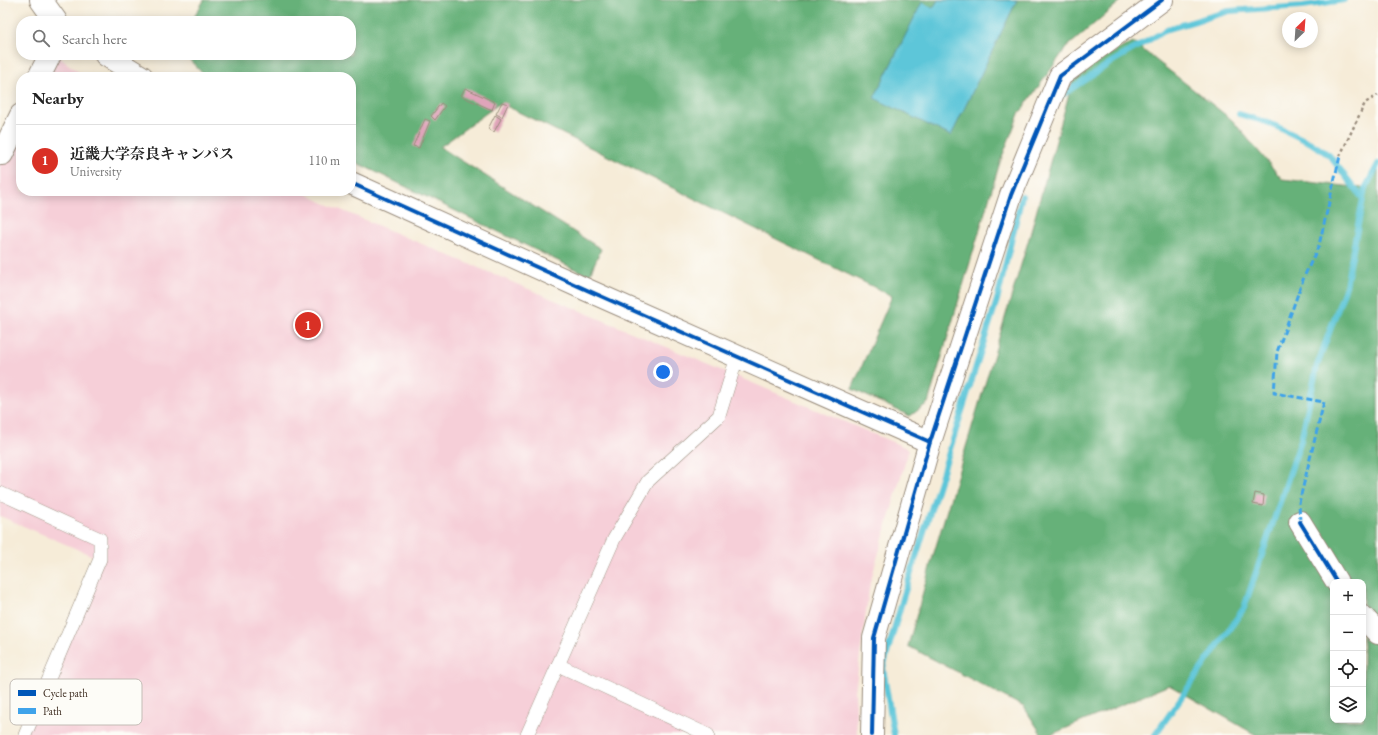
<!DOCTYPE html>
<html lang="en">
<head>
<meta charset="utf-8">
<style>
	:root { --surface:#fff; --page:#f6f6f6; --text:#222; --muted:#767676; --line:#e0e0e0; --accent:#d93025 }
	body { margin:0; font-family:"EB Garamond","Noto Serif JP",serif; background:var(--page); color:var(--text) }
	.controls { position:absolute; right:12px; bottom:12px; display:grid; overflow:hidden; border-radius:8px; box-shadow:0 2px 10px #0003 }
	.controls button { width:36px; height:36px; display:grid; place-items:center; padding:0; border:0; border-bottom:1px solid var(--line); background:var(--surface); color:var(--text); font:20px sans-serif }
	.compass { position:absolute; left:1282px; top:12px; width:36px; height:36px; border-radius:50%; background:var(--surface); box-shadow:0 2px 10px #0003; rotate:25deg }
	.you { position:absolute; left:663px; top:372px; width:14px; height:14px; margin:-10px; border:3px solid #fff; border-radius:50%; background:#1a73e8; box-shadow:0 0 0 6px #1a73e833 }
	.badge { display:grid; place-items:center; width:26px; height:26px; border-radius:50%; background:var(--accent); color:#fff; font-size:13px; font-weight:700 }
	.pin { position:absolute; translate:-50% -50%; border:2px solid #fff; box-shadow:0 1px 4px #0006 }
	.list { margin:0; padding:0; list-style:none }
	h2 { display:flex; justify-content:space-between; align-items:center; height:52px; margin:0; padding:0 16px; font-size:17px }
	h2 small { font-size:13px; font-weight:400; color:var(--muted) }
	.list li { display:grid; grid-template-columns:26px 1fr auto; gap:12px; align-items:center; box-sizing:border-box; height:72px; padding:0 16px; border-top:1px solid var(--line) }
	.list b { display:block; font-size:15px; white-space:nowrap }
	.list p { margin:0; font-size:13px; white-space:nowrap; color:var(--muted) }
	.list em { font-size:13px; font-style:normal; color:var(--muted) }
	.icon { flex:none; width:22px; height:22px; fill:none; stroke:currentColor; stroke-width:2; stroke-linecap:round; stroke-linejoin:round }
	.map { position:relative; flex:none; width:1378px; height:735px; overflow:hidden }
	.search { position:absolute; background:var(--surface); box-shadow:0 2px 10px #0003; left:16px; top:16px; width:340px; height:44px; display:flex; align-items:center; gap:10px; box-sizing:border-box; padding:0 14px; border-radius:16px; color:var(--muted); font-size:15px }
	.panel { position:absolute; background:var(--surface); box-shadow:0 2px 10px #0003; left:16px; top:72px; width:340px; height:124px; border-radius:16px }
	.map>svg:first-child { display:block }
	.built { fill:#f6cfd8 }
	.forest { fill:#66b179; stroke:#506e4c; fill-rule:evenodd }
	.water { fill:#5dc6d9; stroke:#4c787c }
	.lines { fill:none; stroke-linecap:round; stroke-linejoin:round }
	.stream { stroke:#5dc6d9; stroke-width:6 }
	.building { fill:#e0a4ba }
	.service-casing { stroke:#988b7b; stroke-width:14 }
	.minor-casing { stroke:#988b7b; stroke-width:24 }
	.tertiary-casing { stroke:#988b7b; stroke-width:24 }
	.path { stroke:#988b7b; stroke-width:2.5; stroke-dasharray:3 3; stroke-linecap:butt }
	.service { stroke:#fff; stroke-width:13 }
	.minor { stroke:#fff; stroke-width:22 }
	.tertiary { stroke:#fff; stroke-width:22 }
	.quiet { stroke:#3fa3ea; stroke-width:3; stroke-dasharray:6 3; stroke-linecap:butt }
	.cycleway-casing { stroke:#fdfcf7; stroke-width:6 }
	.cycleway { stroke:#0057b8; stroke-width:4 }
	.key { fill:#fdfcf7; stroke:#c3bdb6; stroke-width:1 }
	.key-label { font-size:11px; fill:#3b2a1e }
</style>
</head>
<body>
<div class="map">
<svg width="1378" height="735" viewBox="0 0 1378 735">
	<rect width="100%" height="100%" fill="#fdfcf7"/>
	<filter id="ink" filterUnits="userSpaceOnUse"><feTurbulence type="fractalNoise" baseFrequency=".025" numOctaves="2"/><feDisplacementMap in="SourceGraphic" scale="8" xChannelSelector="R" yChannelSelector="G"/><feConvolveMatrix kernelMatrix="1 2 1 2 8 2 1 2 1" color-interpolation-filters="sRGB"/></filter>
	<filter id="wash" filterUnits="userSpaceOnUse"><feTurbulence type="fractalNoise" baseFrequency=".012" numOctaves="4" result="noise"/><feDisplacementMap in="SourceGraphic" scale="16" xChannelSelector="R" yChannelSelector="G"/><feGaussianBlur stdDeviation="0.9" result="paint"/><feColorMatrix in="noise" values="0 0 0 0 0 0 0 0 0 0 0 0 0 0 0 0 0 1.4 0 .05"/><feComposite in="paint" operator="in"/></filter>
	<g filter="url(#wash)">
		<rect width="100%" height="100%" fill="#f6ecd8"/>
		<g class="built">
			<polygon points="56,55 85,77 39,77"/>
			<polygon points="21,115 21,191 301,191 322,202 909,449 870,583 855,691 857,735 25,735 100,559 0,516 0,154"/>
		</g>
		<g class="forest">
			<polygon points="204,0 1122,0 1066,48 1019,114 1000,162 928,403 910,416 852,389 892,296 500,103 440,147 601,249 589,276 351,160 351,77 206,77 185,55 351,55 351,21 192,21"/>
			<path d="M1133 42 1232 120 1282 179 1363 188 1378 170V735H1256L1169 685 1050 735H1042L1024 707 908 646 933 556 1030 235 1075 72ZM1333 582H1363V720H1333Z"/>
		</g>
		<polygon class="water" points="938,0 1017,0 951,136 874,98 922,2 933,8"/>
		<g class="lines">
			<g class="stream">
				<polyline points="1059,97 1113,61 1168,29 1229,11 1303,6 1344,0"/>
				<polyline points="1239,114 1269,123 1311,143 1329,155 1363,199"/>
				<polyline points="894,735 883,668 903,598 997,300 1022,196"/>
				<polyline points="1155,735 1244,608 1301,440 1317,366 1346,286 1365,189 1378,164"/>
			</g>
		</g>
		<g id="blocks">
			<g class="building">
				<polygon points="465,88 495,102 492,110 461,96"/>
				<polygon points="502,102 508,104 502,117 496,114"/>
				<polygon points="441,103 445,106 435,120 431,116"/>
				<polygon points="495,115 501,119 494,132 488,129"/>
				<polygon points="425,119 430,121 419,148 413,146"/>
				<polygon points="1255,493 1264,495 1263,506 1253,504"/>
			</g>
		</g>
	</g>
	<g filter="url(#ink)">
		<use href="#blocks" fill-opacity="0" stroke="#988b7b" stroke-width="1"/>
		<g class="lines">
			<g class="service-casing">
				<g id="service">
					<polyline points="0,493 100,539 100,559 25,735"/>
					<polyline points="558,665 708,735"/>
					<polyline points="527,735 614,539 648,481 719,416 737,357"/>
				</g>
			</g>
			<g class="minor-casing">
				<g id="minor">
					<polyline points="41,0 56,21"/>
					<polyline points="106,55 142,77"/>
					<polyline points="39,77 50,55"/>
					<polyline points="0,154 2,154 21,115"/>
					<polyline points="351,183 587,290 930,442"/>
					<polyline points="1300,522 1337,582"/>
					<polyline points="1363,617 1378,633"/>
				</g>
			</g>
			<g class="tertiary-casing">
				<polyline id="tertiary" points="872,735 874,638 930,442 1011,195 1060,76 1162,0"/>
			</g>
			<polyline class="path" points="1340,156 1365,103 1378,95"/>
			<use href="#service" class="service"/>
			<use href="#minor" class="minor"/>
			<use href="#tertiary" class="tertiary"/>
			<polyline class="quiet" points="1300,522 1299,503 1324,402 1274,393 1277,352 1304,277 1319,245 1340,156"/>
			<g class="cycleway-casing">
				<g id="cycleway">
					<polyline points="351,183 587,290 930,442"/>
					<polyline points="1300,522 1337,582"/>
					<polyline points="872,735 874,638 930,442 1011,195 1060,76 1162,0"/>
				</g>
			</g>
			<use href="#cycleway" class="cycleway"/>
		</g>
	</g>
	<rect x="10" y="679" width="132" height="46" rx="6" class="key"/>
	<rect x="18" y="690" width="18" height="6" fill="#0057b8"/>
	<rect x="18" y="708" width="18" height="6" fill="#3fa3ea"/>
	<g class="key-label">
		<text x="43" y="697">Cycle path</text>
		<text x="43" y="715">Path</text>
	</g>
</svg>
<div class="controls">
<button>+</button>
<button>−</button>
<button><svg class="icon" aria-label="locate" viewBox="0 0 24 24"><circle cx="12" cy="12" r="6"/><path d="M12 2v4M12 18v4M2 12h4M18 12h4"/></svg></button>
<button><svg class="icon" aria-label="layers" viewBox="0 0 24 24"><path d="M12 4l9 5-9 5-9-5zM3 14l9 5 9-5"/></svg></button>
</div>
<svg class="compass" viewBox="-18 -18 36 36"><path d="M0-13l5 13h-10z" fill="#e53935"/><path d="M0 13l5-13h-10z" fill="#767676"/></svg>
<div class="you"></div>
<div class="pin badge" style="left:308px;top:325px">1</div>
<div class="search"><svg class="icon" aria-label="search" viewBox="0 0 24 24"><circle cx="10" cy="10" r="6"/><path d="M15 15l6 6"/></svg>Search here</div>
<section class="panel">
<h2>Nearby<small></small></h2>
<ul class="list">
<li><span class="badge">1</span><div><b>近畿大学奈良キャンパス</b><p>University</p></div><em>110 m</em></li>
</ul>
</section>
</div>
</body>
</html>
